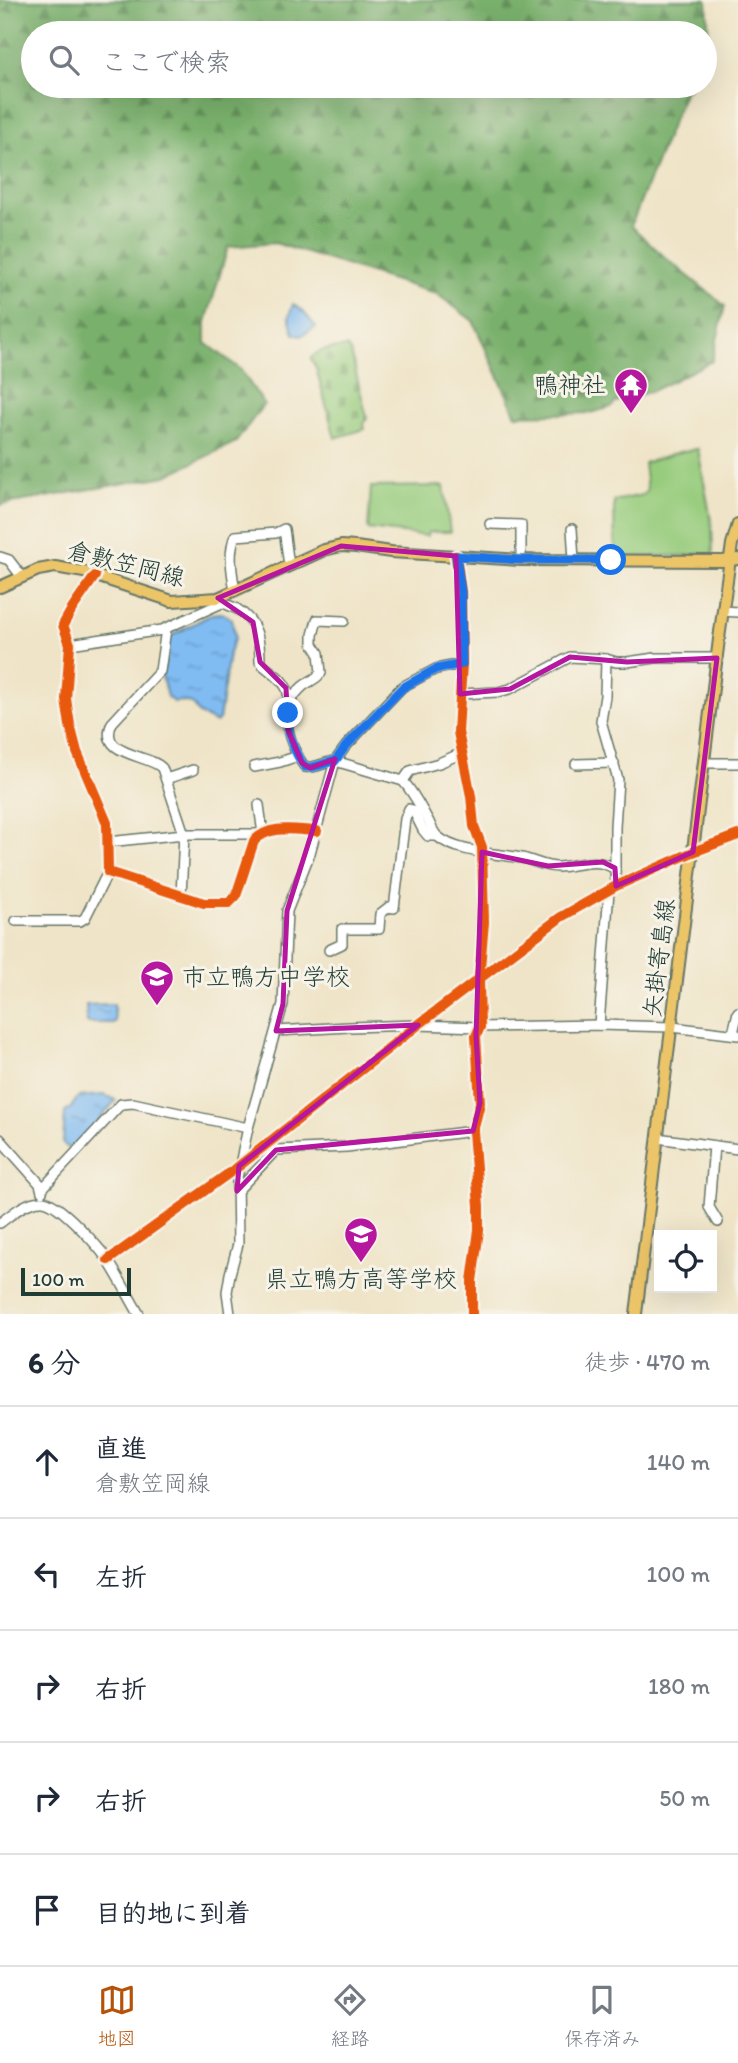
<!DOCTYPE html>
<html lang="ja">
<head>
<meta charset="utf-8">
<style>
	:root { --surface:#fff; --page:#f6f6f7; --text:#1f2937; --muted:#747a83; --line:#e0e1e3; --accent:#b45309 }
	body { margin:0; font-family:Itim,"Klee One",sans-serif; background:var(--page); color:var(--text) }
	.controls { position:absolute; right:21px; bottom:21px; display:grid; overflow:hidden; border-radius:0px; box-shadow:0 7px 28px #0002 }
	.controls button { width:63px; height:63px; display:grid; place-items:center; padding:0; border:0; border-bottom:2px solid var(--line); background:var(--surface); color:var(--text); font:35px sans-serif }
	.scale { position:absolute; left:21px; bottom:18px; width:110px; box-sizing:border-box; padding-left:7px; border:4px solid #1f3d34; border-top:0; font-size:19px; line-height:24px; white-space:nowrap; color:#1f3d34; -webkit-text-stroke:5px #f7f3e8; paint-order:stroke }
	.stop { position:absolute; width:21px; height:21px; margin:-16px; border:5px solid #1a73e8; border-radius:50%; background:#fff }
	.stop.end { background:#1a73e8; border-color:#fff; box-shadow:0 2px 7px #0008 }
	.list { margin:0; padding:0; list-style:none }
	h2 { display:flex; justify-content:space-between; align-items:center; height:91px; margin:0; padding:0 28px; font-size:30px }
	h2 small { font-size:23px; font-weight:400; color:var(--muted) }
	.list li { display:grid; grid-template-columns:46px 1fr auto; gap:21px; align-items:center; box-sizing:border-box; height:112px; padding:0 28px; border-top:2px solid var(--line) }
	.list b { display:block; font-size:26px; white-space:nowrap }
	.list p { margin:0; font-size:23px; white-space:nowrap; color:var(--muted) }
	.list em { font-size:23px; font-style:normal; color:var(--muted) }
	.icon { flex:none; width:38px; height:38px; fill:none; stroke:currentColor; stroke-width:2; stroke-linecap:round; stroke-linejoin:round }
	.map { position:relative; flex:none; width:738px; height:1314px; overflow:hidden }
	.search { position:absolute; background:var(--surface); box-shadow:0 7px 28px #0002; left:21px; right:21px; top:21px; height:77px; display:flex; align-items:center; gap:18px; box-sizing:border-box; padding:0 24px; border-radius:38px; color:var(--muted); font-size:26px }
	.sheet { height:651px; background:var(--surface) }
	nav { display:flex; justify-content:space-around; align-items:center; box-sizing:border-box; height:98px; border-top:2px solid var(--line); background:var(--surface); font-size:19px; color:var(--muted) }
	nav a { display:grid; justify-items:center; gap:4px }
	nav .on { color:var(--accent) }
	.map>svg:first-child { display:block }
	.forest { fill:url(#forest-firs); stroke:#4c7650; stroke-width:2 }
	.cemetery { fill:url(#cemetery-stones); stroke:#5b8458; stroke-width:2 }
	.park { fill:#97cc7d; stroke:#5b8458; stroke-width:2 }
	.water { fill:url(#water-ripples); stroke:#507c93; stroke-width:2 }
	.lines { fill:none; stroke-linecap:round; stroke-linejoin:round }
	.minor-casing { stroke:#687767; stroke-width:12 }
	.major-casing { stroke:#687767; stroke-width:14 }
	.minor { stroke:#fff; stroke-width:9 }
	.major { stroke:#edc569; stroke-width:10 }
	.cycleway-casing { stroke:#f7f3e8; stroke-width:15 }
	.cycleway { stroke:#e8590c; stroke-width:10 }
	.route { stroke:#1a73e8; stroke-width:9 }
	.marked { fill:none; stroke:#b5179e; stroke-width:5; stroke-linejoin:round }
	.labels { text-anchor:middle; stroke-width:6; stroke-linejoin:round; paint-order:stroke }
	.poi-label { font-size:24px; fill:#1f3d34; stroke:#f7f3e8; text-anchor:end }
	.street-label { font-size:24px; fill:#1f3d34; stroke:#f7f3e8 }
</style>
</head>
<body>
<div class="map">
<svg width="738" height="1314" viewBox="0 0 738 1314">
	<defs>
		<pattern id="forest-firs" width="22" height="20" patternUnits="userSpaceOnUse" patternTransform="scale(1.75)"><rect width="22" height="20" fill="#79b06c"/><path d="M5 1l3.5 6h-7zM16 11l3.5 6h-7z" fill="#63905a"/></pattern>
		<pattern id="cemetery-stones" width="16" height="16" patternUnits="userSpaceOnUse" patternTransform="scale(1.75)"><rect width="16" height="16" fill="#97cc7d"/><path d="M2 7V4a2 2 0 0 1 4 0v3zM10 15v-3a2 2 0 0 1 4 0v3z" fill="#7ba767"/></pattern>
		<pattern id="water-ripples" width="26" height="14" patternUnits="userSpaceOnUse" patternTransform="scale(1.75)"><rect width="26" height="14" fill="#80bbf2"/><path d="M2 4q2-2 4 0t4 0M15 11q2-2 4 0t4 0" fill="none" stroke="#6899c5"/></pattern>
	</defs>
	<rect width="100%" height="100%" fill="#f7f3e8"/>
	<filter id="ink" filterUnits="userSpaceOnUse"><feTurbulence type="fractalNoise" baseFrequency=".0143" numOctaves="2"/><feDisplacementMap in="SourceGraphic" scale="14" xChannelSelector="R" yChannelSelector="G"/><feConvolveMatrix kernelMatrix="1 2 1 2 8 2 1 2 1" color-interpolation-filters="sRGB"/></filter>
	<filter id="wash" filterUnits="userSpaceOnUse"><feTurbulence type="fractalNoise" baseFrequency=".00686" numOctaves="4" result="noise"/><feDisplacementMap in="SourceGraphic" scale="28" xChannelSelector="R" yChannelSelector="G"/><feGaussianBlur stdDeviation="1.57" result="paint"/><feColorMatrix in="noise" values="0 0 0 0 0 0 0 0 0 0 0 0 0 0 0 0 0 1.4 0 .05"/><feComposite in="paint" operator="in"/></filter>
	<g filter="url(#wash)">
		<rect width="100%" height="100%" fill="#efe4c7"/>
		<polygon class="forest" points="0,0 707,0 710,65 705,71 705,33 33,33 33,86 691,86 684,93 631,226 667,259 725,306 712,361 652,391 616,402 612,407 591,413 516,415 473,321 437,294 275,243 228,247 206,322 206,343 240,369 264,404 236,442 166,476 0,505"/>
		<path class="cemetery" d="M347 347 351 353 367 418 364 424 365 429 335 438 316 368 311 359C318 347 335 349 347 347Z"/>
		<g class="park">
			<polygon points="698,449 712,526 713,555 615,557 614,501 642,495 647,491 644,463 679,452"/>
			<polygon points="444,486 450,532 428,532 427,536 368,529 371,487"/>
		</g>
		<g class="water">
			<polygon points="293,304 302,310 316,327 301,336 294,334 289,317"/>
			<polygon points="222,613 232,619 235,637 229,653 219,720 216,723 199,714 192,704 182,701 174,702 167,697 162,677 169,637 212,614"/>
			<polygon points="114,1004 115,1023 87,1023 86,1005"/>
			<polygon points="104,1095 116,1100 84,1138 81,1138 73,1148 68,1148 63,1143 65,1112 70,1109 78,1097"/>
		</g>
	</g>
	<g filter="url(#ink)">
		<g class="lines">
			<g class="minor-casing">
				<g id="minor">
					<polyline points="490,524 521,525 521,560"/>
					<polyline points="572,529 574,560"/>
					<polyline points="456,556 461,592 462,664 458,732 471,796 474,826 482,847 484,922 479,979 480,1027 476,1036 480,1103 473,1131 479,1206 479,1230 472,1281 472,1314"/>
					<polyline points="0,557 9,560 22,577"/>
					<path d="M95 576 72 609 63 625 70 644 66 699 70 725 77 752 107 823 108 872 204 903H229L236 896 254 841C270 824 295 830 317 831"/>
					<path d="M235 591C232 573 228 553 235 536L276 533 284 529 289 566"/>
					<path d="M218 598C223 605 230 605 237 609 258 622 260 640 260 662 269 672 281 676 287 689 291 700 287 710 287 722 288 736 296 756 305 767 315 769 324 762 335 761L403 781C414 793 421 808 429 822 431 827 434 833 437 836 457 854 501 853 526 859 537 862 546 867 558 867 579 866 596 856 615 869L616 886"/>
					<polyline points="723,611 738,612"/>
					<path d="M166 629 160 671 112 723C97 756 149 754 162 768L184 834 181 896"/>
					<polyline points="70,644 162,630 222,603"/>
					<polyline points="606,659 605,696 601,721 618,780 615,827 615,869"/>
					<polyline points="460,694 498,692 510,689 570,657 606,659 616,662 627,662 655,658 717,658"/>
					<path d="M289 703C294 696 298 689 306 684 312 680 316 679 321 673L319 653 313 644V635L317 620 344 621"/>
					<polyline points="705,763 738,763"/>
					<polyline points="576,764 614,763"/>
					<polyline points="254,767 280,762 298,756"/>
					<polyline points="166,779 193,770"/>
					<polyline points="403,781 410,771 439,763 462,753"/>
					<polyline points="259,805 263,834"/>
					<polyline points="108,842 184,834 260,834"/>
					<polyline points="16,921 80,921 85,918 108,872"/>
					<polyline points="329,950 342,944 342,929 379,929 380,914 389,907 394,908 405,819 409,809 413,810 423,830 428,836 436,836"/>
					<polyline points="599,1025 609,890"/>
					<polyline points="276,1031 349,1027 418,1025 480,1027 599,1025 672,1027 738,1035"/>
					<polyline points="733,1033 738,1012"/>
					<polyline points="657,1138 738,1149"/>
					<polyline points="0,1139 40,1184 42,1192"/>
					<polyline points="714,1146 709,1207 718,1222"/>
					<polyline points="42,1189 121,1104 133,1103 248,1128"/>
					<polyline points="237,1191 276,1150 347,1147 473,1131"/>
					<path d="M0 1223C12 1214 27 1200 43 1201 59 1202 100 1248 109 1262 120 1279 129 1297 139 1314"/>
					<polyline points="108,1260 239,1166 418,1025 561,917 616,886 693,852 738,835"/>
					<polyline points="230,1314 227,1292 230,1274 238,1244 237,1178 248,1128 283,1004 287,911 310,853 335,761 346,746 402,687 436,669 462,664"/>
				</g>
			</g>
			<g class="major-casing">
				<g id="major">
					<polyline points="0,587 38,570 55,567 84,572 172,601 218,598 324,550 341,546 356,547 391,552 521,560 723,561 738,559"/>
					<polyline points="636,1314 719,639 732,544 738,524"/>
				</g>
			</g>
			<use href="#minor" class="minor"/>
			<use href="#major" class="major"/>
			<g class="cycleway-casing">
				<g id="cycleway">
					<polyline points="456,556 461,592 462,664 458,732 471,796 474,826 482,847 484,922 479,979 480,1027 476,1036 480,1103 473,1131 479,1206 479,1230 472,1281 472,1314"/>
					<path d="M95 576 72 609 63 625 70 644 66 699 70 725 77 752 107 823 108 872 204 903H229L236 896 254 841C270 824 295 830 317 831"/>
					<polyline points="108,1260 239,1166 418,1025 561,917 616,886 693,852 738,835"/>
				</g>
			</g>
			<use href="#cycleway" class="cycleway"/>
		</g>
	</g>
	<g class="lines" filter="url(#ink)">
		<path class="route" d="M288 713C286 731 294 753 305 767 315 769 325 762 335 761L346 746 402 688 436 669 462 664 461 592 456 556 521 560H611"/>
	</g>
	<path class="marked" d="M341 546 456 556 460 694 510 689 570 657 627 662 717 658 693 852 616 886 615 868 603 862 548 866 482 852 476 1036 480 1103 473 1131 276 1150 237 1191 239 1166 418 1025 276 1031 283 1004 287 911 335 759 310 768 302 763 288 730 286 688 260 662 253 622 218 598Z"/>
	<defs>
		<g id="temple-pin" transform="scale(1.75)"><path d="M0 17L-7.5 6A9.5 9.5 0 1 1 7.5 6Z" fill="#b5179e" stroke="#f7f3e8"/><path d="M0-6L5-2H3V0L6.5 2.5H4V6H1.5V3h-3V6H-4V2.5H-6.5L-3 0V-2H-5Z" fill="#fff"/></g>
		<g id="school-pin" transform="scale(1.75)"><path d="M0 17L-7.5 6A9.5 9.5 0 1 1 7.5 6Z" fill="#b5179e" stroke="#f7f3e8"/><path d="M0-5L7-2L0 1L-7-2ZM-4 1L0 2.5L4 1V4Q0 6-4 4Z" fill="#fff"/></g>
	</defs>
	<g fill-rule="evenodd">
		<use href="#temple-pin" x="631" y="385"/>
		<use href="#school-pin" x="157" y="977"/>
		<use href="#school-pin" x="361" y="1234"/>
	</g>
	<g class="labels">
		<g class="poi-label">
			<text x="606" y="393">鴨神社</text>
			<text x="182" y="985" text-anchor="start">市立鴨方中学校</text>
			<text x="361" y="1287" text-anchor="middle">県立鴨方高等学校</text>
		</g>
		<g class="street-label">
			<text transform="translate(126 564) rotate(14)" y="8">倉敷笠岡線</text>
			<text transform="translate(659 958) rotate(-83)" y="8">矢掛寄島線</text>
		</g>
	</g>
</svg>
<div class="controls">
<button><svg class="icon" aria-label="locate" viewBox="0 0 24 24"><circle cx="12" cy="12" r="6"/><path d="M12 2v4M12 18v4M2 12h4M18 12h4"/></svg></button>
</div>
<div class="scale">100 m</div>
<div class="stop" style="left:611px;top:560px"></div>
<div class="stop end" style="left:288px;top:713px"></div>
<div class="search"><svg class="icon" aria-label="search" viewBox="0 0 24 24"><circle cx="10" cy="10" r="6"/><path d="M15 15l6 6"/></svg>ここで検索</div>
</div>
<section class="sheet">
<h2>6 分<small>徒歩 · 470 m</small></h2>
<ul class="list">
<li><svg class="icon" aria-label="ahead" viewBox="0 0 24 24"><path d="M12 20V5M6 11l6-6 6 6"/></svg><div><b>直進</b><p>倉敷笠岡線</p></div><em>140 m</em></li>
<li><svg class="icon" aria-label="left" viewBox="0 0 24 24"><path d="M17 20v-9H6M10 6l-5 5 5 5"/></svg><div><b>左折</b></div><em>100 m</em></li>
<li><svg class="icon" aria-label="right" viewBox="0 0 24 24"><path d="M7 20v-9h11M14 6l5 5-5 5"/></svg><div><b>右折</b></div><em>180 m</em></li>
<li><svg class="icon" aria-label="right" viewBox="0 0 24 24"><path d="M7 20v-9h11M14 6l5 5-5 5"/></svg><div><b>右折</b></div><em>50 m</em></li>
<li><svg class="icon" aria-label="arrive" viewBox="0 0 24 24"><path d="M6 21V4h12l-3 4 3 4H6"/></svg><div><b>目的地に到着</b></div></li>
</ul>
</section>
<nav>
<a class="on"><svg class="icon" aria-label="map" viewBox="0 0 24 24"><path d="M3 6l6-2 6 2 6-2v14l-6 2-6-2-6 2zM9 4v14M15 6v14"/></svg>地図</a>
<a><svg class="icon" aria-label="directions" viewBox="0 0 24 24"><path d="M12 3l9 9-9 9-9-9zM9 14v-3h6M13 9l2 2-2 2"/></svg>経路</a>
<a><svg class="icon" aria-label="saved" viewBox="0 0 24 24"><path d="M7 4h10v16l-5-4-5 4z"/></svg>保存済み</a>
</nav>
</body>
</html>
